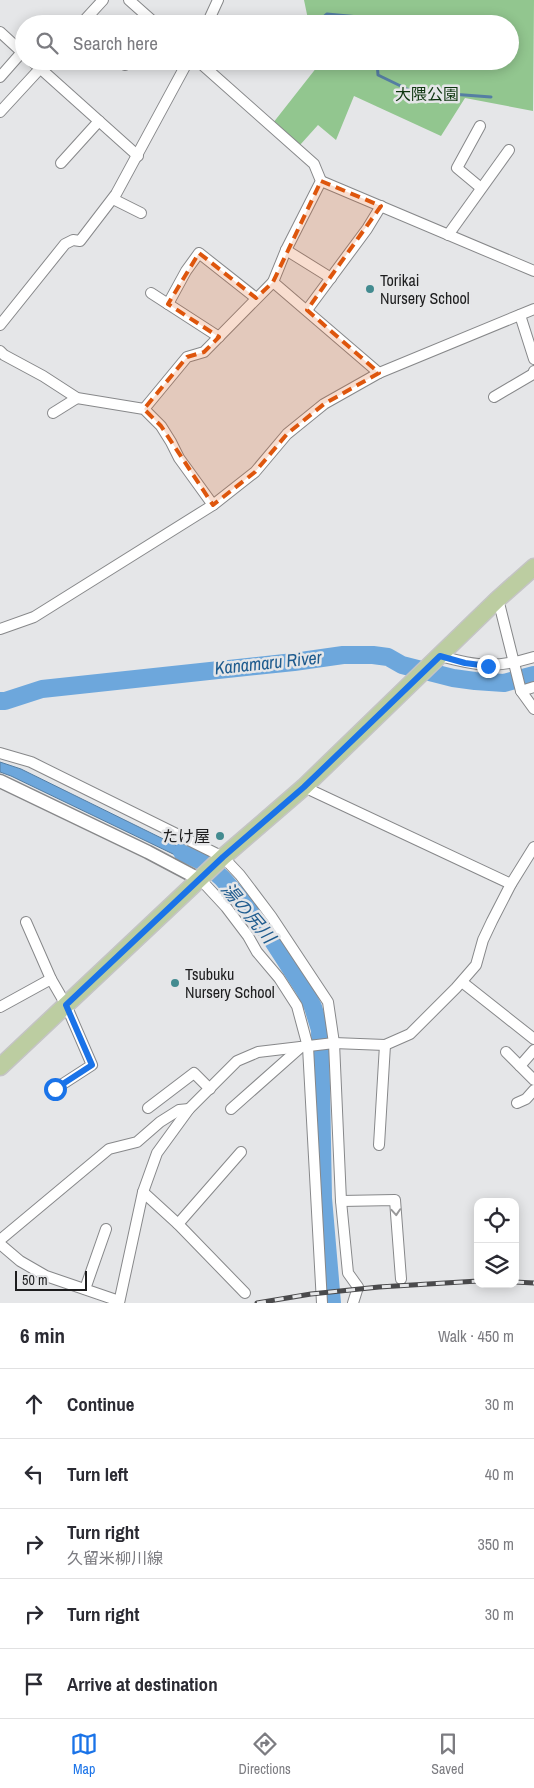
<!DOCTYPE html>
<html lang="en">
<head>
<meta charset="utf-8">
<style>
	:root { --surface:#fff; --page:#f2f2f3; --text:#2b2b33; --muted:#7c7c81; --line:#e1e1e2; --accent:#1a73e8 }
	body { margin:0; font-family:"Archivo Narrow","Noto Sans JP",sans-serif; background:var(--page); color:var(--text) }
	.controls { position:absolute; right:15px; bottom:15px; display:grid; overflow:hidden; border-radius:10px; box-shadow:0 2px 12px #0003 }
	.controls button { width:45px; height:45px; display:grid; place-items:center; padding:0; border:0; border-bottom:1px solid var(--line); background:var(--surface); color:var(--text); font:25px sans-serif }
	.scale { position:absolute; left:15px; bottom:12px; width:72px; box-sizing:border-box; padding-left:5px; border:2px solid #1d1d1e; border-top:0; font-size:14px; line-height:18px; white-space:nowrap; color:#1d1d1e; -webkit-text-stroke:4px #e5e6e8; paint-order:stroke }
	.stop { position:absolute; width:15px; height:15px; margin:-11px; border:4px solid #1a73e8; border-radius:50%; background:#fff }
	.stop.end { background:#1a73e8; border-color:#fff; box-shadow:0 1px 5px #0008 }
	.list { margin:0; padding:0; list-style:none }
	h2 { display:flex; justify-content:space-between; align-items:center; height:65px; margin:0; padding:0 20px; font-size:21px }
	h2 small { font-size:16px; font-weight:400; color:var(--muted) }
	.list li { display:grid; grid-template-columns:32px 1fr auto; gap:15px; align-items:center; box-sizing:border-box; height:70px; padding:0 20px; border-top:1px solid var(--line) }
	.list b { display:block; font-size:19px; white-space:nowrap }
	.list p { margin:0; font-size:16px; white-space:nowrap; color:var(--muted) }
	.list em { font-size:16px; font-style:normal; color:var(--muted) }
	.icon { flex:none; width:28px; height:28px; fill:none; stroke:currentColor; stroke-width:2; stroke-linecap:round; stroke-linejoin:round }
	.map { position:relative; flex:none; width:534px; height:1303px; overflow:hidden }
	.search { position:absolute; background:var(--surface); box-shadow:0 2px 12px #0003; left:15px; right:15px; top:15px; height:55px; display:flex; align-items:center; gap:12px; box-sizing:border-box; padding:0 18px; border-radius:28px; color:var(--muted); font-size:19px }
	.sheet { height:415px; background:var(--surface) }
	nav { display:flex; justify-content:space-around; align-items:center; box-sizing:border-box; height:70px; border-top:1px solid var(--line); background:var(--surface); font-size:14px; color:var(--muted) }
	nav a { display:grid; justify-items:center; gap:2px }
	nav .on { color:var(--accent) }
	.map>svg:first-child { display:block }
	.green { fill:#92c68f }
	.water { fill:#6da7dc; stroke:#557ea3 }
	.lines { fill:none; stroke-linecap:round; stroke-linejoin:round }
	.stream { stroke:#557ea3; stroke-width:3 }
	.river { stroke:#6da7dc; stroke-width:18 }
	.minor-casing { stroke:#87888a; stroke-width:12 }
	.tertiary-casing { stroke:#87888a; stroke-width:15 }
	.primary-casing { stroke:#c4c4c4; stroke-width:19 }
	.minor { stroke:#fff; stroke-width:10 }
	.tertiary { stroke:#fff; stroke-width:12 }
	.primary { stroke:#bccda1; stroke-width:16 }
	.rail-casing { stroke:#4a4a4c; stroke-width:5 }
	.rail { stroke:#e5e6e8; stroke-width:3; stroke-dasharray:9; stroke-linecap:butt }
	.oneway { stroke:#99999a }
	.route { stroke:#1a73e8; stroke-width:6 }
	.marked { fill:#de560d; fill-opacity:0.2; stroke:#de560d; stroke-width:4; stroke-dasharray:10 6; stroke-linejoin:round }
	.poi-dot { fill:#438b90; stroke:#e5e6e8; stroke-width:2 }
	.labels { text-anchor:middle; stroke-width:5; stroke-linejoin:round; paint-order:stroke }
	.park-label { font-size:16px; fill:#0f3610; stroke:#e5e6e8 }
	.poi-label { font-size:16px; fill:#1d1d1e; stroke:#e5e6e8; text-anchor:start }
	.water-label { font-size:18px; font-style:italic; fill:#1e5b8e; stroke:#e5e6e8 }
</style>
</head>
<body>
<div class="map">
<svg width="534" height="1303" viewBox="0 0 534 1303">
	<rect width="100%" height="100%" fill="#e5e6e8"/>
	<polygon class="green" points="304,0 534,0 533,111 465,98 441,136 354,96 336,140 318,125 300,145 273,123 317,67 316,61 510,61 510,24 309,24"/>
	<polygon class="water" points="0,762 21,769 204,859 198,866 11,776 0,772"/>
	<g class="lines">
		<g class="stream">
			<polyline points="319,24 319,21 327,14 359,17 366,24"/>
			<polyline points="377,61 378,75 411,91 491,97"/>
		</g>
		<g class="river">
			<polyline points="0,701 5,701 42,689 294,662 343,655 373,655 388,657 402,665 453,678 475,681 504,683 534,675"/>
			<polyline points="182,852 205,863 222,878 260,921 304,989 313,1007 320,1030 323,1198 332,1303"/>
		</g>
		<g class="minor-casing">
			<g id="minor">
				<polyline points="129,0 156,24"/>
				<polyline points="81,24 103,0"/>
				<polyline points="207,24 218,0"/>
				<polyline points="0,32 24,54"/>
				<polyline points="32,61 138,156"/>
				<polyline points="198,61 314,164 321,181 286,250 273,282 379,373"/>
				<polyline points="125,65 129,61"/>
				<polyline points="0,77 22,52"/>
				<polyline points="0,112 47,61"/>
				<polyline points="480,126 457,168 481,188"/>
				<polyline points="61,163 99,121"/>
				<polyline points="321,181 534,271"/>
				<polyline points="113,199 141,213"/>
				<polyline points="448,235 509,150"/>
				<polyline points="286,250 331,278"/>
				<polyline points="151,293 219,337"/>
				<polyline points="168,304 186,271 199,253 256,298"/>
				<polyline points="307,310 367,229 381,206"/>
				<polyline points="520,315 534,359"/>
				<polyline points="0,325 65,244 73,240 80,241 116,194 188,61"/>
				<polyline points="0,351 4,355 43,376 77,398 144,409 161,426 171,442 179,458 213,505"/>
				<polyline points="494,397 533,374 534,371"/>
				<polyline points="144,409 187,357 204,352 273,282"/>
				<polyline points="53,413 77,398"/>
				<polyline points="498,599 521,691 534,709"/>
				<polyline points="0,629 34,617 213,505 255,472 287,434 324,404 379,373 534,309"/>
				<path d="M440 656C478 666 495 669 534 657"/>
				<polyline points="521,691 534,687"/>
				<polyline points="0,753 31,762 223,857 240,875 271,916 328,1002 334,1043 341,1201 348,1273 358,1287 353,1303"/>
				<polyline points="304,787 511,884"/>
				<polyline points="201,880 226,907 248,936 257,952 279,978 297,1006 308,1047 322,1303"/>
				<polyline points="26,922 51,979 66,1005 92,1065 55,1089"/>
				<polyline points="462,982 534,1039"/>
				<polyline points="0,1007 51,979"/>
				<polyline points="506,1052 520,1066 534,1050"/>
				<polyline points="520,1066 534,1080"/>
				<polyline points="517,1103 526,1099 534,1090"/>
				<polyline points="148,1108 194,1073 210,1089"/>
				<polyline points="231,1109 301,1047"/>
				<polyline points="379,1145 385,1045"/>
				<polyline points="143,1192 178,1224 245,1293"/>
				<polyline points="341,1201 395,1200 401,1279"/>
				<polyline points="178,1224 241,1152"/>
				<polyline points="0,1240 109,1149 137,1142 160,1122 179,1110 189,1109"/>
				<polyline points="0,1244 20,1261 46,1276 119,1301"/>
				<polyline points="85,1289 106,1229"/>
				<polyline points="119,1303 143,1192 157,1153 189,1109 237,1061 258,1052 334,1043 385,1045 410,1034 456,988 476,965 483,940 492,921 511,884 534,847"/>
			</g>
		</g>
		<g class="tertiary-casing">
			<polyline id="tertiary" points="0,781 148,852 201,880"/>
		</g>
		<g class="primary-casing">
			<polyline id="primary" points="0,1067 223,857 304,787 498,599 534,567"/>
		</g>
		<use href="#minor" class="minor"/>
		<use href="#tertiary" class="tertiary"/>
		<use href="#primary" class="primary"/>
		<g class="rail-casing">
			<g id="rail">
				<polyline points="515,1282 534,1283"/>
				<polyline points="257,1303 311,1294 379,1287 478,1281"/>
			</g>
		</g>
		<use href="#rail" class="rail"/>
	</g>
	<defs><path id="oneway-chevron" d="M-2-3.5L2.5 0L-2 3.5" fill="none" stroke-width="1.6" stroke-linecap="round" stroke-linejoin="round" transform="scale(1.25)"/></defs>
	<use class="oneway" href="#oneway-chevron" transform="translate(396 1212) rotate(86)"/>
	<g class="lines">
		<polyline class="route" points="55,1089 92,1065 66,1005 223,857 304,787 440,656 465,663 488,666"/>
	</g>
	<path class="marked" d="M321 181 381 206 307 310 379 373 324 404 287 434 255 472 213 505 161 426 144 409 187 357 204 352 219 337 168 304 199 253 256 298 273 282Z"/>
	<g class="poi-dot">
		<circle cx="370" cy="289" r="5"/>
		<circle cx="220" cy="836" r="5"/>
		<circle cx="175" cy="983" r="5"/>
	</g>
	<g class="labels">
		<g class="park-label">
			<text x="427" y="100">大隈公園</text>
		</g>
		<g class="poi-label">
			<text x="380" y="286">Torikai<tspan x="380" dy="18">Nursery School</tspan></text>
			<text x="210" y="842" text-anchor="end">たけ屋</text>
			<text x="185" y="980">Tsubuku<tspan x="185" dy="18">Nursery School</tspan></text>
		</g>
		<g class="water-label">
			<text transform="translate(268 663) rotate(-6)" y="6">Kanamaru River</text>
			<text transform="translate(248 913) rotate(50)" y="6">湯の尻川</text>
		</g>
	</g>
</svg>
<div class="controls">
<button><svg class="icon" aria-label="locate" viewBox="0 0 24 24"><circle cx="12" cy="12" r="6"/><path d="M12 2v4M12 18v4M2 12h4M18 12h4"/></svg></button>
<button><svg class="icon" aria-label="layers" viewBox="0 0 24 24"><path d="M12 4l9 5-9 5-9-5zM3 14l9 5 9-5"/></svg></button>
</div>
<div class="scale">50 m</div>
<div class="stop" style="left:55px;top:1089px"></div>
<div class="stop end" style="left:488px;top:666px"></div>
<div class="search"><svg class="icon" aria-label="search" viewBox="0 0 24 24"><circle cx="10" cy="10" r="6"/><path d="M15 15l6 6"/></svg>Search here</div>
</div>
<section class="sheet">
<h2>6 min<small>Walk · 450 m</small></h2>
<ul class="list">
<li><svg class="icon" aria-label="ahead" viewBox="0 0 24 24"><path d="M12 20V5M6 11l6-6 6 6"/></svg><div><b>Continue</b></div><em>30 m</em></li>
<li><svg class="icon" aria-label="left" viewBox="0 0 24 24"><path d="M17 20v-9H6M10 6l-5 5 5 5"/></svg><div><b>Turn left</b></div><em>40 m</em></li>
<li><svg class="icon" aria-label="right" viewBox="0 0 24 24"><path d="M7 20v-9h11M14 6l5 5-5 5"/></svg><div><b>Turn right</b><p>久留米柳川線</p></div><em>350 m</em></li>
<li><svg class="icon" aria-label="right" viewBox="0 0 24 24"><path d="M7 20v-9h11M14 6l5 5-5 5"/></svg><div><b>Turn right</b></div><em>30 m</em></li>
<li><svg class="icon" aria-label="arrive" viewBox="0 0 24 24"><path d="M6 21V4h12l-3 4 3 4H6"/></svg><div><b>Arrive at destination</b></div></li>
</ul>
</section>
<nav>
<a class="on"><svg class="icon" aria-label="map" viewBox="0 0 24 24"><path d="M3 6l6-2 6 2 6-2v14l-6 2-6-2-6 2zM9 4v14M15 6v14"/></svg>Map</a>
<a><svg class="icon" aria-label="directions" viewBox="0 0 24 24"><path d="M12 3l9 9-9 9-9-9zM9 14v-3h6M13 9l2 2-2 2"/></svg>Directions</a>
<a><svg class="icon" aria-label="saved" viewBox="0 0 24 24"><path d="M7 4h10v16l-5-4-5 4z"/></svg>Saved</a>
</nav>
</body>
</html>
